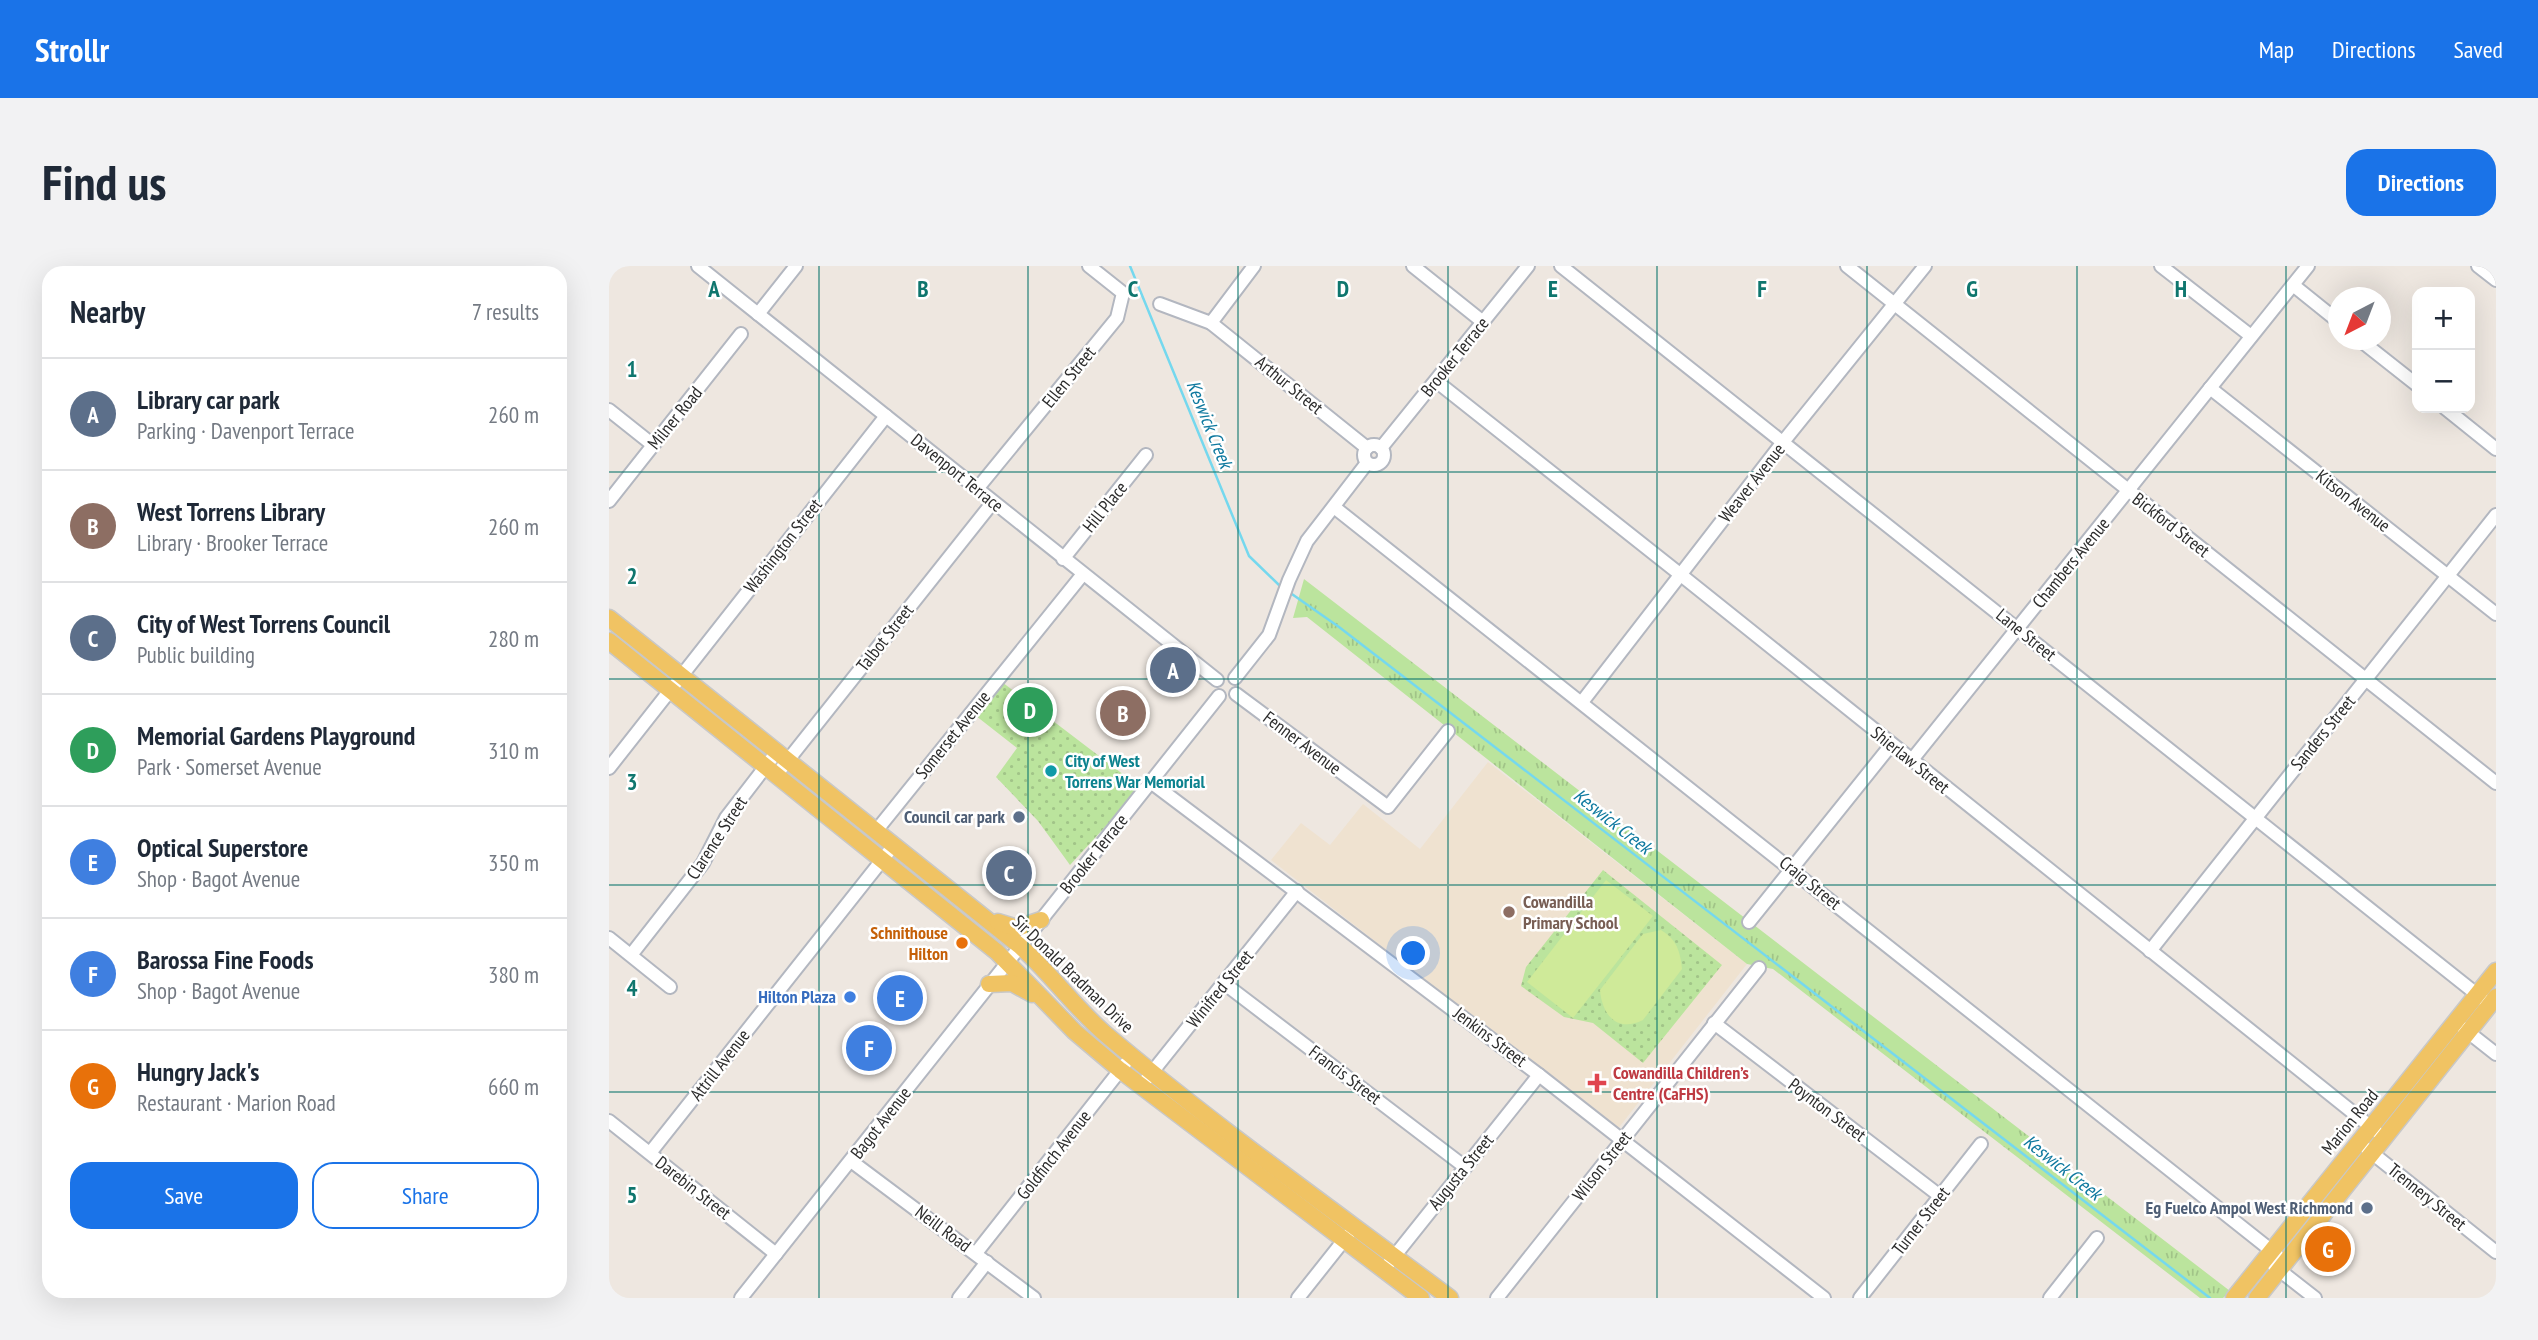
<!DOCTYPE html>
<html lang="en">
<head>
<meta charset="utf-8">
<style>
	:root { --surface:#fff; --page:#f2f2f3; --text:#1f2937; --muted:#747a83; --line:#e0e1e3; --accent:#1a73e8 }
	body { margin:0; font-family:"PT Sans Narrow",sans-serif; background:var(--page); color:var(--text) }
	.controls { position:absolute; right:21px; top:21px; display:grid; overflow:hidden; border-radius:14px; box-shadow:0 7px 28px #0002 }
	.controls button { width:63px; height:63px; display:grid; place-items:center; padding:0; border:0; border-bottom:2px solid var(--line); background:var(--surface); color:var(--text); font:35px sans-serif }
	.compass { position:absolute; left:1719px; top:21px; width:63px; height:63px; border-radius:50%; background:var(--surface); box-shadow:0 7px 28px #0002; rotate:222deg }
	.you { position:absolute; left:805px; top:688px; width:24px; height:24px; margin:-18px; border:5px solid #fff; border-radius:50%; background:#1a73e8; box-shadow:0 0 0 10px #1a73e833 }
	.badge { display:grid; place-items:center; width:46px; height:46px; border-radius:50%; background:var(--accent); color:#fff; font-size:23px; font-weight:700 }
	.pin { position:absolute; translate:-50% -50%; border:4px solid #fff; box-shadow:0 2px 7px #0006 }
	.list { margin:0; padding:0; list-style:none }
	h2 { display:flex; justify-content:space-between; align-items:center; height:91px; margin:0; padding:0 28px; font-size:30px }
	h2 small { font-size:23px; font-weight:400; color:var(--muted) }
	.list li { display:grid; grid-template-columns:46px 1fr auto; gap:21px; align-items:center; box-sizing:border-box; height:112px; padding:0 28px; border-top:2px solid var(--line) }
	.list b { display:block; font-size:26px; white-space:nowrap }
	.list p { margin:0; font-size:23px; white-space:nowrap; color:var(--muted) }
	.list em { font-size:23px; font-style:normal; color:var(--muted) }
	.actions { display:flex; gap:14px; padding:21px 28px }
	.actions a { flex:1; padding:16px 0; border:2px solid var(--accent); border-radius:21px; text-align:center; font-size:24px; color:var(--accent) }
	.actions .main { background:var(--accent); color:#fff }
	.map { position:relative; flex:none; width:1887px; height:1032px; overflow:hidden; border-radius:21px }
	header { display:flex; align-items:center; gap:42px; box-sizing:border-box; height:98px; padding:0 35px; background:var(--accent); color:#fff }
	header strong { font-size:33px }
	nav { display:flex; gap:38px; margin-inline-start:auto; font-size:24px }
	.intro { display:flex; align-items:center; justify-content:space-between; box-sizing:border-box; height:168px; padding:0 42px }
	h1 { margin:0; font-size:49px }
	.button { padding:18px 32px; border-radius:21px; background:var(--accent); color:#fff; font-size:24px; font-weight:700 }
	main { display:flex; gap:42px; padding:0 42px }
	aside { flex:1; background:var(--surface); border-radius:21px; box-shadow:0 7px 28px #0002 }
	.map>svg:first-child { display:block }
	.education { fill:#efe2d0 }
	.grass { fill:url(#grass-tufts) }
	.park { fill:url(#park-dots) }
	.pitch { fill:#cfea99 }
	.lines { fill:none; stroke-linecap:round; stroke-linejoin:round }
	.stream { stroke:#75d8ee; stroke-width:2.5 }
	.minor-casing { stroke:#b3b7c0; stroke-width:16 }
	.major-casing { stroke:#c8c8c8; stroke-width:19 }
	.minor { stroke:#fff; stroke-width:12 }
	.major { stroke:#f0c363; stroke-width:16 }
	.grid { fill:none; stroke:#0f766e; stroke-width:2; stroke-opacity:0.55 }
	.culture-dot { fill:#0f9aa8; stroke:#fff; stroke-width:2.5 }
	.service-dot { fill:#5c6f8a; stroke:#fff; stroke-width:2.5 }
	.education-dot { fill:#8d6e63; stroke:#fff; stroke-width:2.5 }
	.food-dot { fill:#e8710a; stroke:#fff; stroke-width:2.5 }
	.shop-dot { fill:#3f7fe0; stroke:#fff; stroke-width:2.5 }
	.health-dot { fill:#e0444e; stroke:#fff; stroke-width:2.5 }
	.labels { text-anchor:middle; stroke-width:5; stroke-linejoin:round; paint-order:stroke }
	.street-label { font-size:18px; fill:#2d2d2d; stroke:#fff }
	.culture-label { font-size:18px; font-weight:bold; fill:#0d838f; stroke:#fff; text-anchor:start }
	.service-label { font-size:18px; font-weight:bold; fill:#4e5e75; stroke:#fff; text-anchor:end }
	.education-label { font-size:18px; font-weight:bold; fill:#785e54; stroke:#fff; text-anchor:start }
	.food-label { font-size:18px; font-weight:bold; fill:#c56008; stroke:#fff; text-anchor:end }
	.shop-label { font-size:18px; font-weight:bold; fill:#366cbe; stroke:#fff; text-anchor:end }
	.health-label { font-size:18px; font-weight:bold; fill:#be3a42; stroke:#fff; text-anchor:start }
	.water-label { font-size:19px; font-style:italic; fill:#0f799f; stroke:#fff }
	.grid-label { font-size:23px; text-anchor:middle; font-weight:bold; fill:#0f766e; stroke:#fff; stroke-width:5; stroke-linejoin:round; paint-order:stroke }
</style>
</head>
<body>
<header>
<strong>Strollr</strong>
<nav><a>Map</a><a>Directions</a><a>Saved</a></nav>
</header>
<div class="intro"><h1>Find us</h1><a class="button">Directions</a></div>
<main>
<aside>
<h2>Nearby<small>7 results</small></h2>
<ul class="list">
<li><span class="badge" style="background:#5c6f8a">A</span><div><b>Library car park</b><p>Parking · Davenport Terrace</p></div><em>260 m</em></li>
<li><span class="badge" style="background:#8d6e63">B</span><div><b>West Torrens Library</b><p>Library · Brooker Terrace</p></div><em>260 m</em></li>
<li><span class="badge" style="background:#5c6f8a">C</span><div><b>City of West Torrens Council</b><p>Public building</p></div><em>280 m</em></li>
<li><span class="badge" style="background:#2e9e5b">D</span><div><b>Memorial Gardens Playground</b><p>Park · Somerset Avenue</p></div><em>310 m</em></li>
<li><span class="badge" style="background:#3f7fe0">E</span><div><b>Optical Superstore</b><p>Shop · Bagot Avenue</p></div><em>350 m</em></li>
<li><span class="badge" style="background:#3f7fe0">F</span><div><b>Barossa Fine Foods</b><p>Shop · Bagot Avenue</p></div><em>380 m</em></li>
<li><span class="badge" style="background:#e8710a">G</span><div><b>Hungry Jack's</b><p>Restaurant · Marion Road</p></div><em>660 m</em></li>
</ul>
<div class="actions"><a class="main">Save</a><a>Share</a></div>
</aside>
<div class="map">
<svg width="1887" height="1032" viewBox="0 0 1887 1032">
	<defs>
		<pattern id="grass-tufts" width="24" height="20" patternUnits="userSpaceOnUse" patternTransform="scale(1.75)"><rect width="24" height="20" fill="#bbe49d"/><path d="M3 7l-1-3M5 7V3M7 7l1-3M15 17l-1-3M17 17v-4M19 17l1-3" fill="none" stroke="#a1c488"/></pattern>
		<pattern id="park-dots" width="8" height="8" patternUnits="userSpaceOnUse" patternTransform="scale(1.75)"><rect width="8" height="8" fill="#bbe49d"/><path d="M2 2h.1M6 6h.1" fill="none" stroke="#a1c488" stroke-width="1.8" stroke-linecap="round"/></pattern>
	</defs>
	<rect width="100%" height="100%" fill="#eee7e0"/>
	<polygon class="education" points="879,496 1138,698 1008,864 662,594 692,557 721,579 754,538 811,583"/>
	<polygon class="grass" points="695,313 1621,1025 1614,1032 1591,1032 1164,703 1138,698 698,351 684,352"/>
	<g class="park">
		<polygon points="389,413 532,522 461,599 429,555 387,511 408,482 362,446"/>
		<polygon points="994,604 1113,699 1034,797 984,757 955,751 912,720 917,701"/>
	</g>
	<g class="pitch">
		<polygon points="997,614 1044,650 964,752 918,716"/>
		<path d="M1052 664C1068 674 1071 685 1073 703L1034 754C1008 767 993 749 991 724L1034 668Z"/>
	</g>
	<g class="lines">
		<g class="stream">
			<polyline points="521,0 640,290 671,320"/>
			<polyline points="680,326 730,361 1601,1032"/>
		</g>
		<g class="minor-casing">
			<g id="minor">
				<polyline points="89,0 608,414"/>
				<polyline points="645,0 602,57 758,182"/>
				<polyline points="804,0 874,56"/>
				<polyline points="952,0 1875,734"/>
				<polyline points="1238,0 1887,517"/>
				<polyline points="1552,0 1642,70"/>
				<polyline points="1869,0 1887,14"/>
				<polyline points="1684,19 1730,56"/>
				<polyline points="551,38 602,57"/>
				<polyline points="149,48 187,0"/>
				<polyline points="1751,74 1808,119"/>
				<polyline points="827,115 1072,309 1767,865"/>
				<polyline points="1601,122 1887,348"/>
				<polyline points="1836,142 1887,183"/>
				<polyline points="0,144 44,179"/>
				<circle cx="765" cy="189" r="10"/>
				<polyline points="772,182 919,0"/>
				<polyline points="368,223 508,52 514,27 480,0"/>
				<polyline points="0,235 132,68"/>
				<polyline points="725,241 1668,989"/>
				<polyline points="454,293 537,189"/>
				<polyline points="626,412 660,369 680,314 698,275 758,197"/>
				<polyline points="627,428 779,541 839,465"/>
				<polyline points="973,436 1174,176 1316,0"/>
				<polyline points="1302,495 1699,0"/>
				<polyline points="0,502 277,150"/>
				<polyline points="168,508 384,236"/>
				<polyline points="543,517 930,809 1215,1032"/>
				<polyline points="267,565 474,308"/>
				<polyline points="1140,656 1282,479"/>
				<polyline points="0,672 61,721"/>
				<polyline points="1541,685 1887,249"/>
				<polyline points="22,689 94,597 117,552 167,487"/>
				<polyline points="616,718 856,901"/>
				<polyline points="1105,757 1331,930"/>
				<polyline points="1854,762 1887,788"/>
				<polyline points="532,820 688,625"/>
				<polyline points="0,855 167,988"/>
				<polyline points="1758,883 1887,986"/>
				<polyline points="41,887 285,579"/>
				<polyline points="242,895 425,1032"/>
				<polyline points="367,987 516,798"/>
				<polyline points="780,997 930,809"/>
				<polyline points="1665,1000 1706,1032"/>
				<polyline points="132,1032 610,430"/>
				<polyline points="350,1032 378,996"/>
				<polyline points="689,1032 739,969"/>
				<polyline points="888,1032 1150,702"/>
				<polyline points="1251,1032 1372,878"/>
				<polyline points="1441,1032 1488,972"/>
			</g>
		</g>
		<g class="major-casing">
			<g id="major">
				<path d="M0 352 411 680C443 708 467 744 500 771 609 863 727 946 841 1032"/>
				<polyline points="0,375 388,686 466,766 511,804 812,1032"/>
				<polyline points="389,656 408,662 432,654"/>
				<polyline points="380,718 403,717 423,728"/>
				<polyline points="1625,1032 1887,705"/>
				<polyline points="1648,1032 1887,731"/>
			</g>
		</g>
		<use href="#minor" class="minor"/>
		<use href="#major" class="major"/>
	</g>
	<path class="grid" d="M210 0V1032M419 0V1032M629 0V1032M839 0V1032M1048 0V1032M1258 0V1032M1468 0V1032M1677 0V1032M0 206H1887M0 413H1887M0 619H1887M0 826H1887"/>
	<circle class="culture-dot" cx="442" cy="505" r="7"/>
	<g class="service-dot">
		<circle cx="410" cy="551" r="7"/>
		<circle cx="1758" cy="942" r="7"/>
	</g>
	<circle class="education-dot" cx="900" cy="646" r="7"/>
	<circle class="food-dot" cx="353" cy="677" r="7"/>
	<circle class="shop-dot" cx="241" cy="731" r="7"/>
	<path class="health-dot" d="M984.5 806.5h7v7h7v7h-7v7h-7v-7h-7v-7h7z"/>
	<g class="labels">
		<g class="street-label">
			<text transform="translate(846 91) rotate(-51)" y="6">Brooker Terrace</text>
			<text transform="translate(460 111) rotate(-51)" y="6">Ellen Street</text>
			<text transform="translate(680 119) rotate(39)" y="6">Arthur Street</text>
			<text transform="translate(66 152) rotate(-51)" y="6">Milner Road</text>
			<text transform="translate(348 207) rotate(39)" y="6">Davenport Terrace</text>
			<text transform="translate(1143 217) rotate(-52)" y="6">Weaver Avenue</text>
			<text transform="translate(1744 235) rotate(38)" y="6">Kitson Avenue</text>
			<text transform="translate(496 241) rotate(-51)" y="6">Hill Place</text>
			<text transform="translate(1562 259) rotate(38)" y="6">Bickford Street</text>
			<text transform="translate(174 280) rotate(-52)" y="6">Washington Street</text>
			<text transform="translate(1462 297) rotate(-51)" y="6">Chambers Avenue</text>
			<text transform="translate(1417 369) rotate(39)" y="6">Lane Street</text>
			<text transform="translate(276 372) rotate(-52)" y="6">Talbot Street</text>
			<text transform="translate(1714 467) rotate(-51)" y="6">Sanders Street</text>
			<text transform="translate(344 469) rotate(-51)" y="6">Somerset Avenue</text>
			<text transform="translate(693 477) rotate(37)" y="6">Fenner Avenue</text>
			<text transform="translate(1301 494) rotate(39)" y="6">Shierlaw Street</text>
			<text transform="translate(108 572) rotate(-57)" y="6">Clarence Street</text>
			<text transform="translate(485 588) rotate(-51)" y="6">Brooker Terrace</text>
			<text transform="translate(1201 617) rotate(39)" y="6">Craig Street</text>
			<text transform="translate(464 708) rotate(44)" y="6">Sir Donald Bradman Drive</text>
			<text transform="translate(611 723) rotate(-51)" y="6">Winifred Street</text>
			<text transform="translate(881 771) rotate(37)" y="6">Jenkins Street</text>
			<text transform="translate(111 799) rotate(-52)" y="6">Attrill Avenue</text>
			<text transform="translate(736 809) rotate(37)" y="6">Francis Street</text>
			<text transform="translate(1218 844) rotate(37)" y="6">Poynton Street</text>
			<text transform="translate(1741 856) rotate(-51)" y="6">Marion Road</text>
			<text transform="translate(272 857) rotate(-52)" y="6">Bagot Avenue</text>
			<text transform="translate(445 889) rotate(-52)" y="6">Goldfinch Avenue</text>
			<text transform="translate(993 900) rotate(-52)" y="6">Wilson Street</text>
			<text transform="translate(852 906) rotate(-51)" y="6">Augusta Street</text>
			<text transform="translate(84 922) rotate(38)" y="6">Darebin Street</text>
			<text transform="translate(1818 931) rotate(39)" y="6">Trennery Street</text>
			<text transform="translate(1312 955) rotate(-52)" y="6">Turner Street</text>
			<text transform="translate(334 963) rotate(37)" y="6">Neill Road</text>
		</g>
		<g class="culture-label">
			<text x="456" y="501">City of West<tspan x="456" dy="21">Torrens War Memorial</tspan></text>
		</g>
		<g class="service-label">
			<text x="396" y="557">Council car park</text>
			<text x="1744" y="948">Eg Fuelco Ampol West Richmond</text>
		</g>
		<g class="education-label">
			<text x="914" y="642">Cowandilla<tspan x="914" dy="21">Primary School</tspan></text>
		</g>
		<g class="food-label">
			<text x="339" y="673">Schnithouse<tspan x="339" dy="21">Hilton</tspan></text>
		</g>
		<g class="shop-label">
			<text x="227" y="737">Hilton Plaza</text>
		</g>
		<g class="health-label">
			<text x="1004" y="813">Cowandilla Children’s<tspan x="1004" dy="21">Centre (CaFHS)</tspan></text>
		</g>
		<g class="water-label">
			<text transform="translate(601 158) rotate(68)" y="7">Keswick Creek</text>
			<text transform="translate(1004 555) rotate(38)" y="7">Keswick Creek</text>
			<text transform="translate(1454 901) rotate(38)" y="7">Keswick Creek</text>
		</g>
	</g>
	<g class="grid-label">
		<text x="105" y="31">A</text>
		<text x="314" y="31">B</text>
		<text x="524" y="31">C</text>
		<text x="734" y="31">D</text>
		<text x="944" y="31">E</text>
		<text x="1153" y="31">F</text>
		<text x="1363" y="31">G</text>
		<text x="1572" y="31">H</text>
		<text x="23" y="111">1</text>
		<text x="23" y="318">2</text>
		<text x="23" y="524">3</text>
		<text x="23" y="730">4</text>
		<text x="23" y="937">5</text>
	</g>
</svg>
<div class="controls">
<button>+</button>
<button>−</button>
</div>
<svg class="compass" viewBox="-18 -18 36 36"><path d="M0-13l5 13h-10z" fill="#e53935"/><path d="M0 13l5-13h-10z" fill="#747a83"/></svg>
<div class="you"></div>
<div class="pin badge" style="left:564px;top:404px;background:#5c6f8a">A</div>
<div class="pin badge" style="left:514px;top:447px;background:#8d6e63">B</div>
<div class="pin badge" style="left:400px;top:607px;background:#5c6f8a">C</div>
<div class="pin badge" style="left:421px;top:444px;background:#2e9e5b">D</div>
<div class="pin badge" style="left:291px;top:732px;background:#3f7fe0">E</div>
<div class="pin badge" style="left:260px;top:782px;background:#3f7fe0">F</div>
<div class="pin badge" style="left:1719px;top:983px;background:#e8710a">G</div>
</div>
</main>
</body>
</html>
